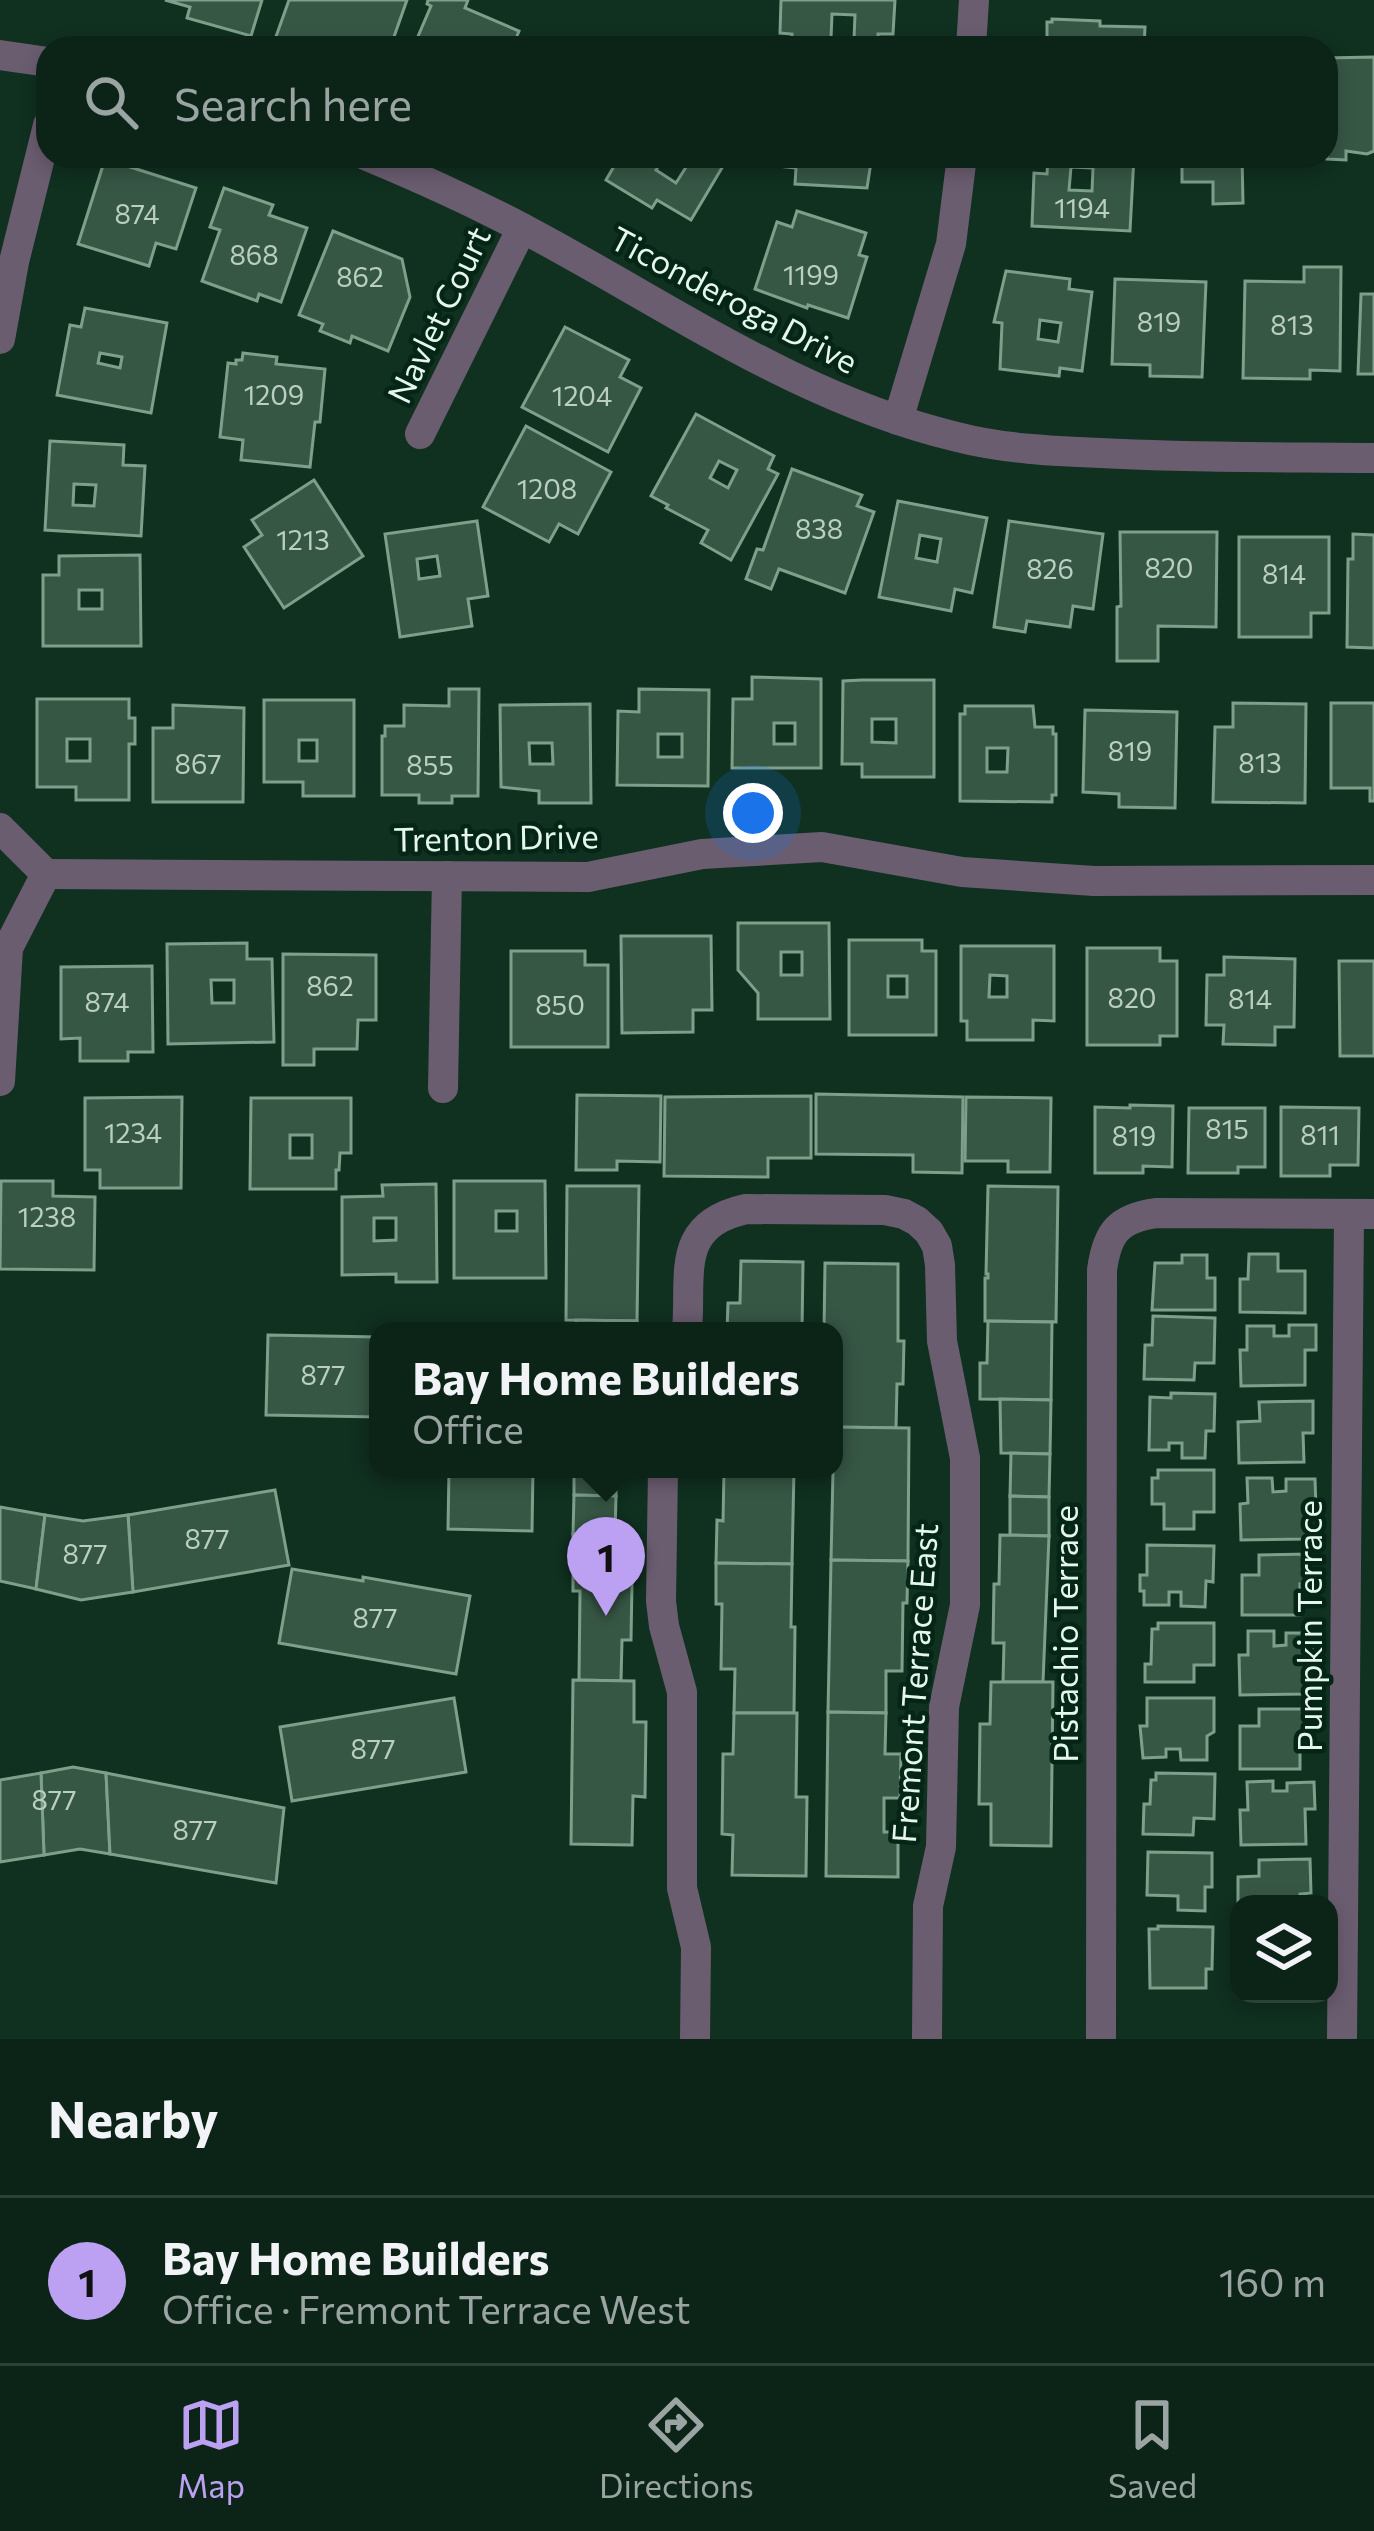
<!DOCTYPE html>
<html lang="en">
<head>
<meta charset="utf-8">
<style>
	:root { --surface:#0c2418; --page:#152c21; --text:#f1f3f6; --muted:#9aa4a2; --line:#2c4137; --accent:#bca0f2 }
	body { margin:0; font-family:Commissioner,sans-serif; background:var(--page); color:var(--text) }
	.controls { position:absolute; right:36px; bottom:36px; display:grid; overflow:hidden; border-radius:24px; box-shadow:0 6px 18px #0003 }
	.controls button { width:108px; height:108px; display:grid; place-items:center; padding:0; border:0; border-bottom:3px solid var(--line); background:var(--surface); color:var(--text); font:60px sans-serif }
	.you { position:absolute; left:753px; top:813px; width:42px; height:42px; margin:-30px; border:9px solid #fff; border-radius:50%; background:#1a73e8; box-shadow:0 0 0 18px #1a73e833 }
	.badge { display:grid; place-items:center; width:78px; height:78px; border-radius:50%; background:var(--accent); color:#111; font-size:39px; font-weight:700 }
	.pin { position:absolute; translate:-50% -99px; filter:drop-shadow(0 3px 6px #0008) }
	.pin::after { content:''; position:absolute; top:63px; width:42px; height:36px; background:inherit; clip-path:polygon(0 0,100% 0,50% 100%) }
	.popup { position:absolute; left:369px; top:1322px; width:474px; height:156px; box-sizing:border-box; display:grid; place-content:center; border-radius:24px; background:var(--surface); filter:drop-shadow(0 3px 9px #0005); font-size:39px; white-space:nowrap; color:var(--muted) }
	.popup b { font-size:45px; color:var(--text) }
	.popup::after { content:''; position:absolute; left:50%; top:100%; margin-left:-24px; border:24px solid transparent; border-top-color:var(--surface) }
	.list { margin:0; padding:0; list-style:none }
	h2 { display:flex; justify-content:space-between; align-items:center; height:156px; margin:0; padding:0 48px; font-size:51px }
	h2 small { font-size:39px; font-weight:400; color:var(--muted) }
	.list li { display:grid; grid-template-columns:78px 1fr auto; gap:36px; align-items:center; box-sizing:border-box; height:168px; padding:0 48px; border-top:3px solid var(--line) }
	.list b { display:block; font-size:45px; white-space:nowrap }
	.list p { margin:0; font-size:39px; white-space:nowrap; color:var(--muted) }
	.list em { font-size:39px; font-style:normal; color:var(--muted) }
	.icon { flex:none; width:66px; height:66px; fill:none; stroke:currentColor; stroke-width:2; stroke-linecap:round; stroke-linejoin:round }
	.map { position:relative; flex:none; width:1374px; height:2039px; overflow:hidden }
	.search { position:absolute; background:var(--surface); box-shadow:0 6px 18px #0003; left:36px; right:36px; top:36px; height:132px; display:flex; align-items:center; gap:30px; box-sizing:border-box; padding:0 42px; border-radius:36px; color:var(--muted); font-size:45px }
	.sheet { height:324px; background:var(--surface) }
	nav { display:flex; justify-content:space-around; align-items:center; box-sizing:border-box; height:168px; border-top:3px solid var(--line); background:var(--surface); font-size:33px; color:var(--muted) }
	nav a { display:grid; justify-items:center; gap:6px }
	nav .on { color:var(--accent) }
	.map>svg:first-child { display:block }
	.building { fill:#375745; stroke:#7da08b; stroke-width:3; fill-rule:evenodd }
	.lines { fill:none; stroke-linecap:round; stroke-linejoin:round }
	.minor { stroke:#6b5d70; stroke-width:30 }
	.labels { text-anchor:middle; stroke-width:9; stroke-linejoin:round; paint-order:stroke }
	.number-label { font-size:27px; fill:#bacfc2 }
	.street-label { font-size:33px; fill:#e5f7ec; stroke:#052616 }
</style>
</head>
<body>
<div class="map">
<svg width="1374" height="2039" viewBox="0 0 1374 2039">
	<rect width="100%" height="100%" fill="#103020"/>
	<g class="building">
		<polygon points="165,0 262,0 251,36 187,18 190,7"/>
		<polygon points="289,0 407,0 390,48 283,48 273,45"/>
		<polygon points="428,0 468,0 465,8 519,31 512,48 461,48 445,41 442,48 413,48 431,6 427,4"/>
		<path d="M781 0H895L893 34H878V48H791L792 34 780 33ZM832 14 855 15 854 39 831 38Z"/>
		<polygon points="1052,19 1100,21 1100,26 1145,27 1144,48 1039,48 1040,40 1047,40 1047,22 1052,22"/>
		<polygon points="1374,57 1374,151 1367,154 1346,151 1346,160 1327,159 1326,58"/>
		<polygon points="620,156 665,156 656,170 676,183 688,164 676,156 729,156 691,220 657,200 652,208 606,180"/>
		<polygon points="786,156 872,156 867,188 795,184 796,168 785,167"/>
		<path d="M1048 156H1134L1130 231 1032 226 1034 173 1047 174ZM1071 167 1093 168 1092 191 1069 190Z"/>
		<polygon points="1182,156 1242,156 1243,203 1213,204 1213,182 1182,182"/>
		<polygon points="105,159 196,188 176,249 156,243 149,266 78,244"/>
		<polygon points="224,188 273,205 269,215 307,228 281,302 259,294 257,301 202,281 220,230 210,227"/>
		<polygon points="797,211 866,233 859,255 867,257 848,318 808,305 807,308 755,289 777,222 792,227"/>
		<polygon points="333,231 402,259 410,297 388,351 352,336 350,343 320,331 323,324 299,315"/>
		<polygon points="1304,267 1341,267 1340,371 1310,370 1310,379 1243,378 1245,281 1304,282"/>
		<path d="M1006 271 1070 279 1069 289 1092 292 1082 371 1060 368 1059 376 1000 369 1002 323 994 322ZM1040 320 1061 323 1058 342 1038 339Z"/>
		<polygon points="1115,279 1206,282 1202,377 1150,376 1150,365 1112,364"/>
		<polygon points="1361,294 1374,294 1374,374 1358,374"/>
		<path d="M85 308 167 323 151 413 57 395 70 325 81 327ZM100 353 122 357 120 368 98 363Z"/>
		<polygon points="565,327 629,360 620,377 641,388 608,452 522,407"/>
		<polygon points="243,353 277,357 276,364 325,369 320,422 315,422 310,467 241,460 243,440 220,437 228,363 236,364 236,360 242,360"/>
		<path d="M696 414 774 456 768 469 778 474 731 560 701 543 708 530 666 508 668 505 651 496ZM719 461 737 470 728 488 710 478Z"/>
		<polygon points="526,426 611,472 578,534 559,524 549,542 483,507"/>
		<path d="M50 441 124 445 123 465 145 466 141 536 45 530ZM74 484 96 485 94 506 73 505Z"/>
		<polygon points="792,469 862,495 857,506 874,512 845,593 779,569 771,589 746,579 757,549 763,550"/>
		<polygon points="314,480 363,556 284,608 244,547 262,535 252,520"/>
		<path d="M898 501 987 518 972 593 955 589 951 611 879 597ZM920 535 941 539 937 562 916 558Z"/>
		<path d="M477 521 488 596 468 599 472 626 400 637 385 534ZM437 556 440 576 419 579 417 559Z"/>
		<polygon points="1009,521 1103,534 1093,609 1073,606 1070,627 1027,621 1025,632 994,627"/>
		<polygon points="1120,532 1217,532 1216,627 1158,626 1158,661 1117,661 1117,607 1121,606"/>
		<polygon points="1353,534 1374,535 1374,648 1347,647 1348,559 1353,559"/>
		<polygon points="1239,537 1329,537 1329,613 1311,613 1311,637 1239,637"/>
		<path d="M140 555 141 646H43V575H59V556ZM79 590H102V609H79Z"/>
		<path d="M752 677 821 679V768H732L733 699H752ZM774 723H795V744H774Z"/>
		<path d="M862 680H934V777H862V764H842L843 681ZM872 719H896V743L872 742Z"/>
		<polygon points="449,689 479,689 478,796 452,796 452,803 419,803 419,795 382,795 382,736 385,736 385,726 404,726 404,705 449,706"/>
		<path d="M639 689 709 690 708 786 617 785 618 711 639 712ZM658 734H682V757H658Z"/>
		<path d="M37 699H129V718H135V744H129V800H76V787H37ZM67 739H90V761H67Z"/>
		<path d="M264 700H354V796H303V782H264ZM299 740H317V761H299Z"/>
		<polygon points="1233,703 1306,704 1305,803 1213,802 1215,727 1233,727"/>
		<polygon points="1331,703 1374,703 1374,801 1370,801 1370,788 1331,788"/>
		<path d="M590 704 591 803H539V791L501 787 500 705ZM529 743H552L553 764H530Z"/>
		<polygon points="173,705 244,708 243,802 153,802 153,728 173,728"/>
		<path d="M965 706H1033L1035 727H1053V734H1056V795H1052V802L960 801V714H965ZM987 748H1008L1007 772H987Z"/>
		<polygon points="1085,710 1177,712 1175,808 1119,807 1119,794 1083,792"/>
		<path d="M738 923H829L830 1019H758V993L738 970ZM781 952H802V975H781Z"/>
		<polygon points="621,936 711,936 712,1010 693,1010 693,1032 622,1033"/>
		<path d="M849 940H922V951H936V1035H849ZM888 976H907V997H888Z"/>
		<path d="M247 943V959H272L274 1042 168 1044 167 944ZM211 980H234V1003H212Z"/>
		<path d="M961 946H1054V1021L1033 1020V1040H967V1021H961ZM990 975 1007 976V997H989Z"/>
		<polygon points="1087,948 1160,948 1160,961 1177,961 1177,1036 1160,1036 1160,1045 1087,1045"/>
		<polygon points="511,951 585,951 585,965 608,965 608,1047 511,1047"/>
		<polygon points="283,954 376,955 376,1020 358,1020 357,1049 314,1049 314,1065 283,1065"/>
		<polygon points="1224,957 1295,959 1294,1027 1275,1027 1275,1045 1223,1044 1224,1025 1206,1025 1207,975 1224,975"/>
		<polygon points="1339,961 1374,961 1374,1056 1340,1056"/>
		<polygon points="152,966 153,1052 128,1052 128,1061 80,1061 80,1038 61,1039 61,967"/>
		<polygon points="816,1094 963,1097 962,1173 913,1172 913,1155 816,1154"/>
		<polygon points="577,1095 661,1096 660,1162 617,1161 617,1170 576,1170"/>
		<polygon points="811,1096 811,1158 768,1158 768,1177 664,1176 665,1097"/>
		<polygon points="182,1097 181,1188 100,1188 100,1170 85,1170 85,1098"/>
		<polygon points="966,1097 1051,1098 1050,1172 1008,1172 1008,1161 965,1161"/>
		<path d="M251 1098H351V1153H340L339 1170H336V1189H250ZM290 1135H312V1158H290Z"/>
		<polygon points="1130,1105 1173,1106 1172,1167 1143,1166 1143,1173 1095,1173 1095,1107 1130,1108"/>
		<polygon points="1281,1107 1359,1108 1358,1165 1330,1165 1330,1176 1281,1176"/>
		<polygon points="1189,1108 1265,1108 1265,1167 1238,1167 1238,1173 1188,1173"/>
		<polygon points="1,1181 53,1181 53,1196 95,1197 94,1270 0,1269"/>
		<path d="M454 1181H545L546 1278H454ZM496 1211H517V1231H496Z"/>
		<path d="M436 1184 437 1282H396V1274L342 1275V1197L383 1196 382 1185ZM374 1218H396V1240L374 1241Z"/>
		<polygon points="567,1186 639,1186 637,1321 566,1320"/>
		<polygon points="988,1186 1058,1187 1056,1322 985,1321 985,1278 988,1278 988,1274 986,1274"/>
		<polygon points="1249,1254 1278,1254 1278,1271 1305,1271 1305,1313 1240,1312 1240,1279 1248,1279"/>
		<polygon points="1182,1255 1207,1255 1207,1278 1215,1278 1215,1310 1152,1310 1155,1263 1182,1263"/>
		<polygon points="741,1261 803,1262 802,1331 727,1331 728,1303 740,1303"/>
		<polygon points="825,1263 898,1264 898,1341 904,1341 903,1384 897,1384 896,1428 834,1427 834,1331 824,1331"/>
		<polygon points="1153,1316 1215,1318 1214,1363 1195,1363 1194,1380 1144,1379 1145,1345 1152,1345"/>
		<polygon points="576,1320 637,1321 637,1331 576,1331"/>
		<polygon points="988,1321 1052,1322 1051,1400 980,1399 980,1363 987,1363"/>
		<polygon points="1289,1325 1316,1325 1316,1350 1305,1350 1305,1385 1241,1386 1240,1350 1247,1350 1247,1326 1274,1326 1274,1336 1289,1336"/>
		<polygon points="268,1335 378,1337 378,1417 266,1415"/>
		<polygon points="1171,1393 1215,1394 1214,1431 1206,1431 1205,1458 1182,1458 1182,1443 1169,1443 1169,1450 1149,1450 1150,1397 1171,1398"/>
		<polygon points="1000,1399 1051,1400 1050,1454 1001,1453"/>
		<polygon points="1313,1401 1313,1433 1303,1433 1304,1462 1239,1463 1238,1422 1260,1421 1259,1402"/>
		<polygon points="834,1427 909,1428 908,1561 831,1560"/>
		<polygon points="1011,1453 1050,1454 1049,1497 1010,1496"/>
		<polygon points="449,1469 533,1469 532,1531 448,1529"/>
		<polygon points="574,1469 616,1469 616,1496 574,1495"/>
		<polygon points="718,1469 794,1469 792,1564 716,1563 717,1520 723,1521 724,1471"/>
		<polygon points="1158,1470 1214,1470 1214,1512 1194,1512 1194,1529 1164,1529 1164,1504 1152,1504 1152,1478 1158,1478"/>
		<polygon points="1247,1478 1272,1478 1273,1492 1286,1491 1286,1479 1315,1479 1316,1508 1305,1508 1306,1539 1241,1540 1240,1504 1248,1503"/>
		<polygon points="275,1490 289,1565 133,1592 128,1515"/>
		<polygon points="574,1495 616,1496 615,1535 573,1534"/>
		<polygon points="1010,1496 1049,1497 1049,1536 1010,1535"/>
		<polygon points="0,1507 45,1515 36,1589 0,1581"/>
		<polygon points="45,1515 83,1521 128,1515 133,1592 81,1600 36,1589"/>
		<polygon points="573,1534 627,1535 626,1583 632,1583 631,1640 622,1640 621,1681 579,1680 580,1591 573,1591"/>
		<polygon points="1000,1535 1049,1536 1043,1682 1003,1682 1004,1643 993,1643 994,1584 999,1584"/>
		<polygon points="1147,1545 1214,1546 1213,1582 1206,1581 1205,1607 1181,1606 1181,1592 1169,1592 1169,1605 1144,1605 1144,1591 1140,1591 1140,1575 1147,1575"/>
		<polygon points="1308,1554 1309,1584 1300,1584 1300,1615 1242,1615 1242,1575 1259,1575 1259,1555"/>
		<polygon points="831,1560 908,1561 907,1603 903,1603 902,1671 886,1671 886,1713 828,1712"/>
		<polygon points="716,1563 792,1564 791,1627 795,1627 794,1713 734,1713 735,1669 721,1669 722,1604 716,1604"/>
		<polygon points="292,1569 363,1581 363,1577 470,1596 456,1674 279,1643"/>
		<polygon points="1158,1623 1214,1623 1214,1665 1194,1665 1194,1682 1145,1682 1145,1664 1151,1664 1152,1629 1158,1629"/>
		<polygon points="1248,1631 1274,1631 1274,1646 1286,1645 1286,1633 1312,1633 1313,1662 1306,1662 1306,1694 1240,1695 1239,1655 1248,1655"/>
		<polygon points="573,1680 634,1681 634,1722 646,1722 645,1797 633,1796 632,1845 571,1844"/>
		<polygon points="991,1682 1053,1682 1051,1846 991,1845 991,1804 979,1804 980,1724 990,1724"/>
		<polygon points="454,1698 466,1772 292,1801 280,1727"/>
		<polygon points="1147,1698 1214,1698 1214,1732 1207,1736 1207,1760 1181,1760 1180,1749 1166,1749 1166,1757 1143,1758 1140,1726 1147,1726"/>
		<polygon points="1259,1709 1308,1709 1308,1737 1300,1737 1300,1769 1240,1769 1240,1726 1259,1726"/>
		<polygon points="828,1712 886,1713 885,1754 901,1754 900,1798 884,1798 884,1832 898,1832 898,1877 826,1876"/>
		<polygon points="734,1713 797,1713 796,1797 807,1797 806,1876 732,1875 733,1835 722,1834 723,1754 733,1754"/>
		<polygon points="73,1767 106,1773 110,1854 80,1849 44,1855 41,1773"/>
		<polygon points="41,1773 44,1855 0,1862 0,1780"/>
		<polygon points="106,1773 284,1808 276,1883 110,1854"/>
		<polygon points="1156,1773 1215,1774 1214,1819 1194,1818 1193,1835 1143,1834 1144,1804 1150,1804 1151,1780 1156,1780"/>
		<polygon points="1273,1781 1273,1791 1287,1791 1287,1783 1314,1782 1315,1809 1305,1809 1306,1844 1241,1845 1240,1810 1248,1810 1247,1782"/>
		<polygon points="1148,1852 1212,1853 1212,1887 1205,1887 1205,1911 1178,1910 1178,1896 1147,1895"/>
		<polygon points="1310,1859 1311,1893 1300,1894 1301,1904 1239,1904 1238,1922 1238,1877 1259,1876 1259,1860"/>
		<polygon points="1158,1926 1213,1927 1212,1969 1206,1969 1206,1988 1150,1988 1149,1929 1158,1929"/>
	</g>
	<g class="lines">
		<g class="minor">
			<polyline points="971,48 974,0"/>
			<polyline points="0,55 48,62"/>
			<path d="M367 156C420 178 473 202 524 229 666 304 798 399 957 437 1004 449 1052 451 1101 453 1192 458 1283 457 1374 458"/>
			<polyline points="0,339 14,262 48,125"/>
			<polyline points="898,420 951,244 962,156"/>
			<polyline points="420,434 522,228"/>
			<polyline points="0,828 46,874"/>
			<polyline points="46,874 588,877 702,854 822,847 962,872 1094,881 1374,880"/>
			<polyline points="0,1081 8,948 46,874"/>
			<polyline points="443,1088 447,876"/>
			<path d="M687 1331C692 1274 674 1225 746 1209L885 1210 904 1214 917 1221 929 1232 937 1246 940 1265 942 1341 965 1458V1605L944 1707 941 1847 928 1906 927 2039"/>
			<polyline points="663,1469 661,1601 664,1626 682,1692 682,1888 696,1947 695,2039"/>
			<path d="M1101 2039 1102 1270C1107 1233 1118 1218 1157 1213L1374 1214"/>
			<polyline points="1342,2039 1349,1214"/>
		</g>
	</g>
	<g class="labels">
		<g class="number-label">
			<text x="1082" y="218">1194</text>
			<text x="137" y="224">874</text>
			<text x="254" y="265">868</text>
			<text x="811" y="285">1199</text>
			<text x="360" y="287">862</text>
			<text x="1159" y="332">819</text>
			<text x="1292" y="335">813</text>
			<text x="274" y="405">1209</text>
			<text x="582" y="406">1204</text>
			<text x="547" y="499">1208</text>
			<text x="819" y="539">838</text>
			<text x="303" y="550">1213</text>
			<text x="1169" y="578">820</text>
			<text x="1050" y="579">826</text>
			<text x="1284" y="584">814</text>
			<text x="1130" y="761">819</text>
			<text x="1260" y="773">813</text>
			<text x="198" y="774">867</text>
			<text x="430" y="775">855</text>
			<text x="330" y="996">862</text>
			<text x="1132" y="1008">820</text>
			<text x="1250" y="1009">814</text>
			<text x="107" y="1012">874</text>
			<text x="560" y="1015">850</text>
			<text x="1227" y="1139">815</text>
			<text x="133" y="1143">1234</text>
			<text x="1320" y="1145">811</text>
			<text x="1134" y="1146">819</text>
			<text x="47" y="1227">1238</text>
			<text x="323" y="1385">877</text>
			<text x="207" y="1549">877</text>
			<text x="85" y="1564">877</text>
			<text x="375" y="1628">877</text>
			<text x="373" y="1759">877</text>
			<text x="54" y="1810">877</text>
			<text x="195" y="1840">877</text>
		</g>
		<g class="street-label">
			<text transform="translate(734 300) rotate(28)" y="12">Ticonderoga Drive</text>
			<text transform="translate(439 315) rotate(-64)" y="12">Navlet Court</text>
			<text transform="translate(496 838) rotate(-1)" y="12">Trenton Drive</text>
			<text transform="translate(1310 1626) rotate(-90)" y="12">Pumpkin Terrace</text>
			<text transform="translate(1066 1634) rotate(-90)" y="12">Pistachio Terrace</text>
			<text transform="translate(915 1683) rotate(-86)" y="12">Fremont Terrace East</text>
		</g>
	</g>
</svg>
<div class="controls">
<button><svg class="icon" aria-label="layers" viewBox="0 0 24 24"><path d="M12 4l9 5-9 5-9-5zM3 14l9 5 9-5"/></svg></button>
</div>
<div class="you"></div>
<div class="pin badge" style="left:606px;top:1616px">1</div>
<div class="popup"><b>Bay Home Builders</b>Office</div>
<div class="search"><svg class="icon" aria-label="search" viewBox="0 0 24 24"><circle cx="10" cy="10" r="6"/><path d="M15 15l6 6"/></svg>Search here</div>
</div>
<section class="sheet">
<h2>Nearby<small></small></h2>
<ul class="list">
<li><span class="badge">1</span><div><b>Bay Home Builders</b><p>Office · Fremont Terrace West</p></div><em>160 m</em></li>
</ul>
</section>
<nav>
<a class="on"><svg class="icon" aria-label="map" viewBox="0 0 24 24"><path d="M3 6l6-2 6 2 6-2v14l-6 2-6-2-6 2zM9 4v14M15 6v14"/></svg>Map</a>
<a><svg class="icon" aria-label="directions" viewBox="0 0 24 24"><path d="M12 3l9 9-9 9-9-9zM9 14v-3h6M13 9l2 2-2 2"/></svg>Directions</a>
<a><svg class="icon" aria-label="saved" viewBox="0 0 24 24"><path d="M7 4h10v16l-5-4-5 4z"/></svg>Saved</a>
</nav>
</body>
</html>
